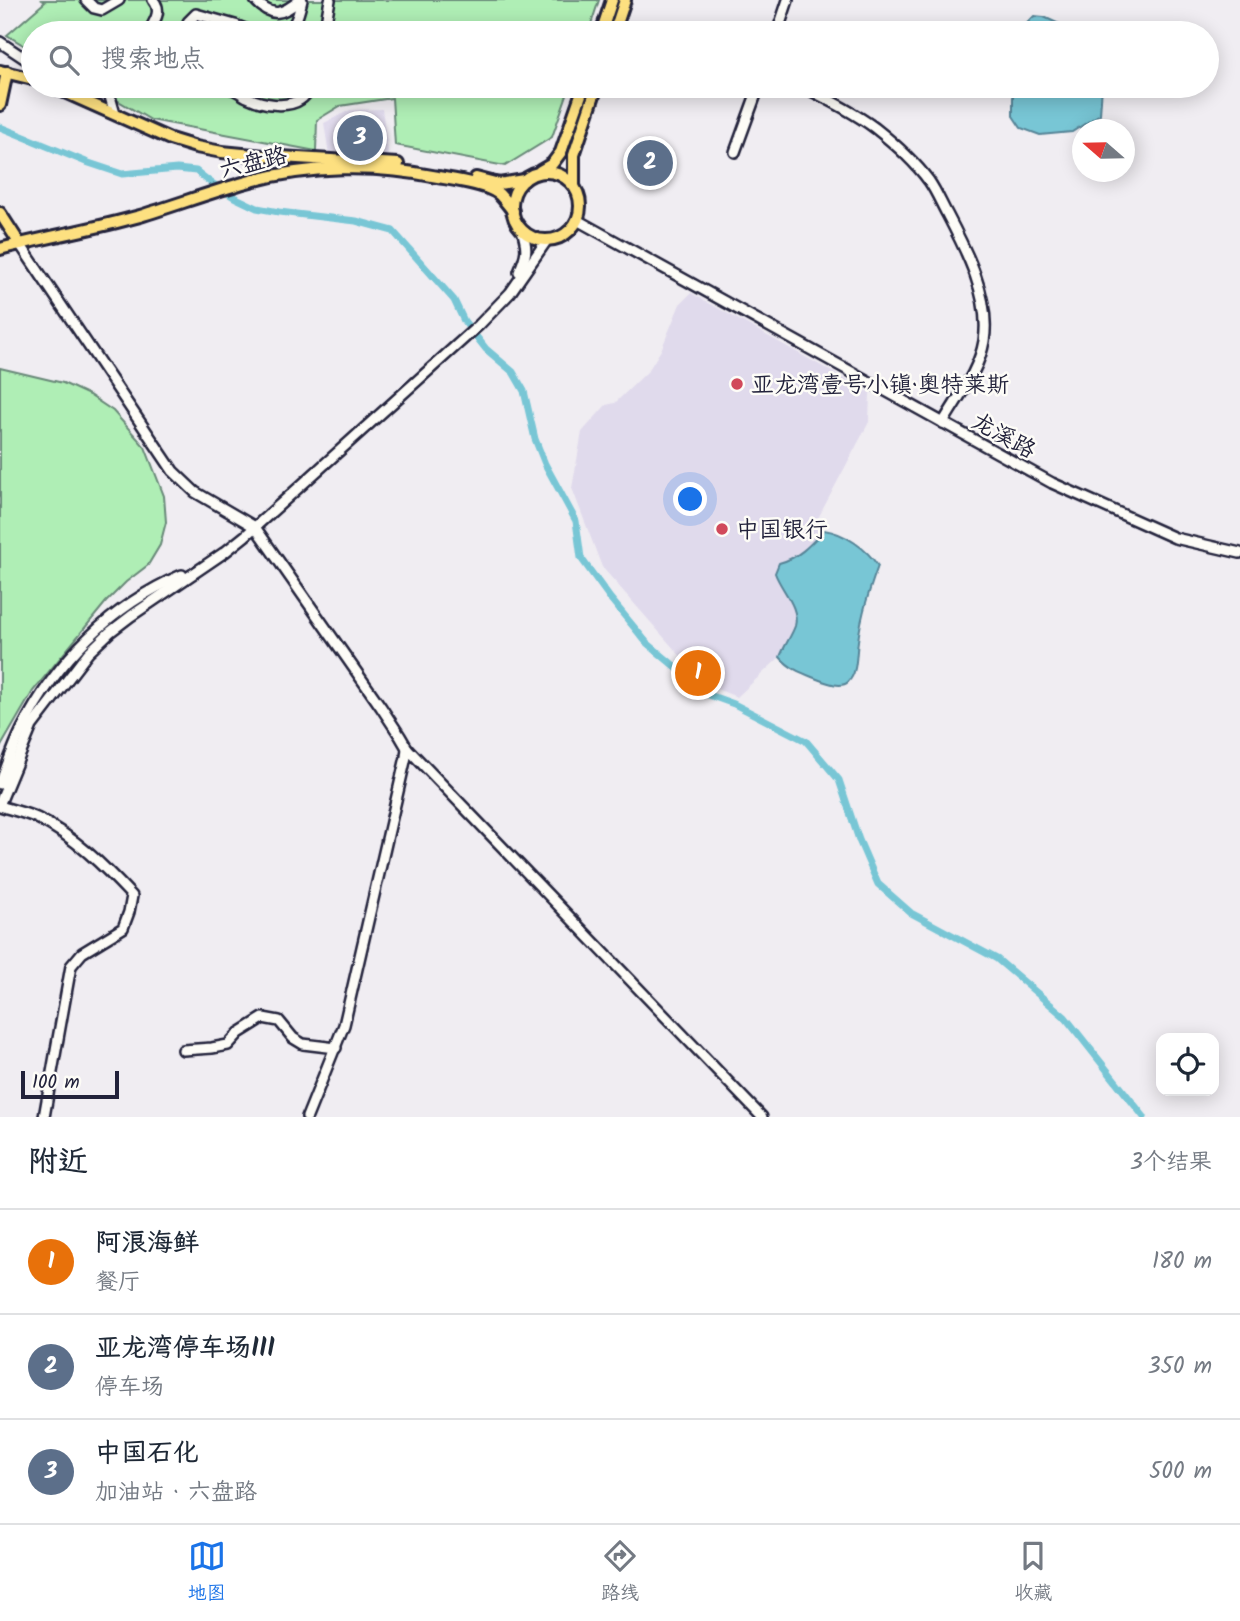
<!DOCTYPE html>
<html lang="zh">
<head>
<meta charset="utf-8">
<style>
	:root { --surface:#fff; --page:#f2f2f3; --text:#1f2937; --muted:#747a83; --line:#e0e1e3; --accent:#1a73e8 }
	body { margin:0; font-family:Kalam,"LXGW WenKai TC",sans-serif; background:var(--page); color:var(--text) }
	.controls { position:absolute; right:21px; bottom:21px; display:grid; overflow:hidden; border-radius:14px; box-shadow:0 4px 18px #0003 }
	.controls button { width:63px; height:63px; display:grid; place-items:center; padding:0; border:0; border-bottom:2px solid var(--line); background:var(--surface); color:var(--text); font:35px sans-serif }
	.compass { position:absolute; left:1072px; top:119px; width:63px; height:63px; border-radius:50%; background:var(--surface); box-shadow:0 4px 18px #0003; rotate:290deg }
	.scale { position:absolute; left:21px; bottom:18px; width:98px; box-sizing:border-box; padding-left:7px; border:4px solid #22223b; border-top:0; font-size:19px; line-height:24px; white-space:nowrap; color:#22223b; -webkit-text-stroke:5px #fdfcf7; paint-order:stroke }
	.you { position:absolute; left:691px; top:500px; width:24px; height:24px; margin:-18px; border:5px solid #fff; border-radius:50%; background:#1a73e8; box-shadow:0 0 0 10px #1a73e833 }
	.badge { display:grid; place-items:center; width:46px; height:46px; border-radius:50%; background:var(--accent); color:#fff; font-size:23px; font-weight:700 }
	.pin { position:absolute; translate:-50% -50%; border:4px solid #fff; box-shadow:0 2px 7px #0006 }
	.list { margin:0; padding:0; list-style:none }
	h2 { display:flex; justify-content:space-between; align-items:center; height:91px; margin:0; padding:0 28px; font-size:30px }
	h2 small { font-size:23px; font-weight:400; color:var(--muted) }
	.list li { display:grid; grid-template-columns:46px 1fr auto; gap:21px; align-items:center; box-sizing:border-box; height:105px; padding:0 28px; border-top:2px solid var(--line) }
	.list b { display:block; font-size:26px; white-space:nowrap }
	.list p { margin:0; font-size:23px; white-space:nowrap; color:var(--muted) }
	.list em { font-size:23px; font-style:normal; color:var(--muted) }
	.icon { flex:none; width:38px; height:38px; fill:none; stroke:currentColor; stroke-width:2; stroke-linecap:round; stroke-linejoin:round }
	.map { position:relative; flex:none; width:1240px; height:1117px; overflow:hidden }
	.search { position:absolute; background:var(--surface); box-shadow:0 4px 18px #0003; left:21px; right:21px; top:21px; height:77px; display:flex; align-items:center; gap:18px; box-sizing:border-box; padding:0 24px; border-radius:38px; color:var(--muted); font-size:26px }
	.sheet { height:406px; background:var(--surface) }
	nav { display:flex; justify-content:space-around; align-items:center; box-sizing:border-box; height:98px; border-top:2px solid var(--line); background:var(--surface); font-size:19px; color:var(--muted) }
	nav a { display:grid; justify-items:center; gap:4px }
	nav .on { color:var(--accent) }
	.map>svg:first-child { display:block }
	.built { fill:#e0daec }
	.green { fill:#afeeb5; stroke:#688878; stroke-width:2 }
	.water { fill:#78c6d5; stroke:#568497; stroke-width:2 }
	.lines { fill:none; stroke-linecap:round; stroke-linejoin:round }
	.canal { stroke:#78c6d5; stroke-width:7 }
	.minor-casing { stroke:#22223b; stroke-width:14 }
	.major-casing { stroke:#22223b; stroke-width:16 }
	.minor { stroke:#fdfcf7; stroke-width:9 }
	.major { stroke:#fde080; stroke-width:10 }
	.poi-dot { fill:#d1495b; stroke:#fdfcf7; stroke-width:2.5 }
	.labels { text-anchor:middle; stroke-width:5; stroke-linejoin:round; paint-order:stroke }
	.street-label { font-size:23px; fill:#22223b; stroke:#fdfcf7 }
	.poi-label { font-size:23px; fill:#22223b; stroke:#fdfcf7; text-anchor:start }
</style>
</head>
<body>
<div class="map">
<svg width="1240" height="1117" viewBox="0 0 1240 1117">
	<rect width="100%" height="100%" fill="#f0edf2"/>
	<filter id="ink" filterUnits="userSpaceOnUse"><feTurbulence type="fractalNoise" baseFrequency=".0143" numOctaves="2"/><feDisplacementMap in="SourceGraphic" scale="14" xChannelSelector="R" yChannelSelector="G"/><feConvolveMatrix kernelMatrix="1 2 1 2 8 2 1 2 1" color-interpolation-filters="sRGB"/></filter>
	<g filter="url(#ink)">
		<g class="built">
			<polygon points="382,109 389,158 329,155 324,123 350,110"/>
			<polygon points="691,293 870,393 869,422 816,522 824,530 803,552 790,561 789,600 795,610 796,622 789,640 780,657 737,697 709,686 698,676 602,567 572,488 582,432 606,405 615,403 648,371 661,350 680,304"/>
		</g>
		<g class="green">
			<polygon points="42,0 599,0 588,33 33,33 33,51 7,35 45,2"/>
			<polygon points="93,86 570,86 552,137 505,166 395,145 392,98 340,106 317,120 316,151 151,120"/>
			<polygon points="0,368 63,383 89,395 113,411 145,447 164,496 166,522 160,545 148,565 126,582 106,602 33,691 0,748"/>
		</g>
		<g class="water">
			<polygon points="1034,16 1044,17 1079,33 1021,33 1026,24"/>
			<polygon points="1013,86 1102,86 1100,114 1072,132 1040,135 1021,128 1013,116"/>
			<path d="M824 530C845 533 867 549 878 566 868 593 859 622 857 651 856 661 856 675 848 682 841 689 825 682 817 679 802 673 790 669 780 657 784 646 791 637 795 626 800 607 781 590 775 573L779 563C799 558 811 544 824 530Z"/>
		</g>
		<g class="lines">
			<polyline class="canal" points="0,127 86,162 122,174 177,169 196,171 210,182 234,197 257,208 279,212 356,221 393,231 454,300 464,321 486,349 513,372 524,391 535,439 545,464 576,521 581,558 610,598 647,643 709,695 734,704 806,741 839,780 859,840 878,884 911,913 997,959 1065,1017 1144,1117"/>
			<g class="minor-casing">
				<g id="minor">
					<polyline points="86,0 94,8 102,10 119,0"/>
					<path d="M255 0C272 19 283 14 300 0"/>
					<path d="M148 33C154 22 163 11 153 0"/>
					<polyline points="189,33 188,22 196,14 235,25 255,33"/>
					<path d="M284 33C296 28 299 12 302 0"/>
					<polyline points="324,33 330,0"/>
					<polyline points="777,33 788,0"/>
					<polyline points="0,42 33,64"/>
					<polyline points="107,86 115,114"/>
					<path d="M221 86C235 89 235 90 247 97 261 104 287 109 301 99 306 96 308 91 311 86"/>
					<path d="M801 86C826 98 852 111 875 128 894 143 915 162 929 181 936 191 941 203 947 214 966 250 991 299 984 341 979 371 958 397 943 423"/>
					<polyline points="735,152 759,86"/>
					<polyline points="577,220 1052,483 1175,538 1240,553"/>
					<polyline points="20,244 173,471 195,492 255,527 381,707 400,736 407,748 406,757 344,1025 307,1117"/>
					<path d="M519 272C527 254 528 249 522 230"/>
					<polyline points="407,748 762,1117"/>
					<path d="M0 784C7 766 13 747 22 729 56 661 112 605 182 575"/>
					<polyline points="0,803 32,726 88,653 110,632 131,616 225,552 245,536 479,325 510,293 547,240"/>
					<path d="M0 806C12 810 26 813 37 818 74 836 105 867 132 896L129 912 123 928 82 953 71 966 44 1117"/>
					<polyline points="183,1050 212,1048 228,1045 239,1033 263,1018 279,1021 293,1038 303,1044 336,1048"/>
				</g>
			</g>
			<g class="major-casing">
				<g id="major">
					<polyline points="601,33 612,0"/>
					<polyline points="614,33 625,0"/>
					<polyline points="0,71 33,79"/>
					<polyline points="51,86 170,139 196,147 222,152 264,156 398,164"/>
					<polyline points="0,105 7,72"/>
					<polyline points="540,171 552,164 561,152 584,86"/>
					<circle cx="546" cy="206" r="34"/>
					<polyline points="476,178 499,184 524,180"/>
					<polyline points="574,186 574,155 597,86"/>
					<polyline points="0,213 20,244"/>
					<path d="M0 249C46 237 94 229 140 216 176 205 211 192 247 182 308 165 376 164 438 177 455 180 486 184 499 194 504 199 508 205 513 211"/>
				</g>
			</g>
			<use href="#minor" class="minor"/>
			<use href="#major" class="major"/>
		</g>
	</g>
	<g class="poi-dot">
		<circle cx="737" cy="384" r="7"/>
		<circle cx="722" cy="529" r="7"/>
	</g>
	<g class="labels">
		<g class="street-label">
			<text transform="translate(253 162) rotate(-14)" y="8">六盘路</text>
			<text transform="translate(1004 435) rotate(29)" y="8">龙溪路</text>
		</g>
		<g class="poi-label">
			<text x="751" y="392">亚龙湾壹号小镇·奥特莱斯</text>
			<text x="736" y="537">中国银行</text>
		</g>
	</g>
</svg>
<div class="controls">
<button><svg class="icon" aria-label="locate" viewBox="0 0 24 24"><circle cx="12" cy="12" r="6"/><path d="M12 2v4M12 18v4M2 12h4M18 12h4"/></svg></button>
</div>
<svg class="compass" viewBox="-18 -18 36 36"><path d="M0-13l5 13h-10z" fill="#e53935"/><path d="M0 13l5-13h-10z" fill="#747a83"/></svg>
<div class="scale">100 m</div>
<div class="you"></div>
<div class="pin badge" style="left:698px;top:673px;background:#e8710a">1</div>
<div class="pin badge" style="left:650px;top:163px;background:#5c6f8a">2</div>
<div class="pin badge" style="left:360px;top:138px;background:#5c6f8a">3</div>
<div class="search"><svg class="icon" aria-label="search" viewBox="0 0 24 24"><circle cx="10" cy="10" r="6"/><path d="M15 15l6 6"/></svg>搜索地点</div>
</div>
<section class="sheet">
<h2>附近<small>3个结果</small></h2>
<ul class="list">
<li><span class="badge" style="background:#e8710a">1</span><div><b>阿浪海鲜</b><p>餐厅</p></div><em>180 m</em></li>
<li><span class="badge" style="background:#5c6f8a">2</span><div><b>亚龙湾停车场III</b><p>停车场</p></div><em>350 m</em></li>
<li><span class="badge" style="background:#5c6f8a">3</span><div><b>中国石化</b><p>加油站 · 六盘路</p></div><em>500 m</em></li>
</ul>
</section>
<nav>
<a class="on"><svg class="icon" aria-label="map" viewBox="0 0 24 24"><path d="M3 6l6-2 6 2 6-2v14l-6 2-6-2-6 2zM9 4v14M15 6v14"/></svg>地图</a>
<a><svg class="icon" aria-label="directions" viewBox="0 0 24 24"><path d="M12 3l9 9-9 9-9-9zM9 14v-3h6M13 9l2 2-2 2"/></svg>路线</a>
<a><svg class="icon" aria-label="saved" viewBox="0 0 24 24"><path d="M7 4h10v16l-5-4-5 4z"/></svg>收藏</a>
</nav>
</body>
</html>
